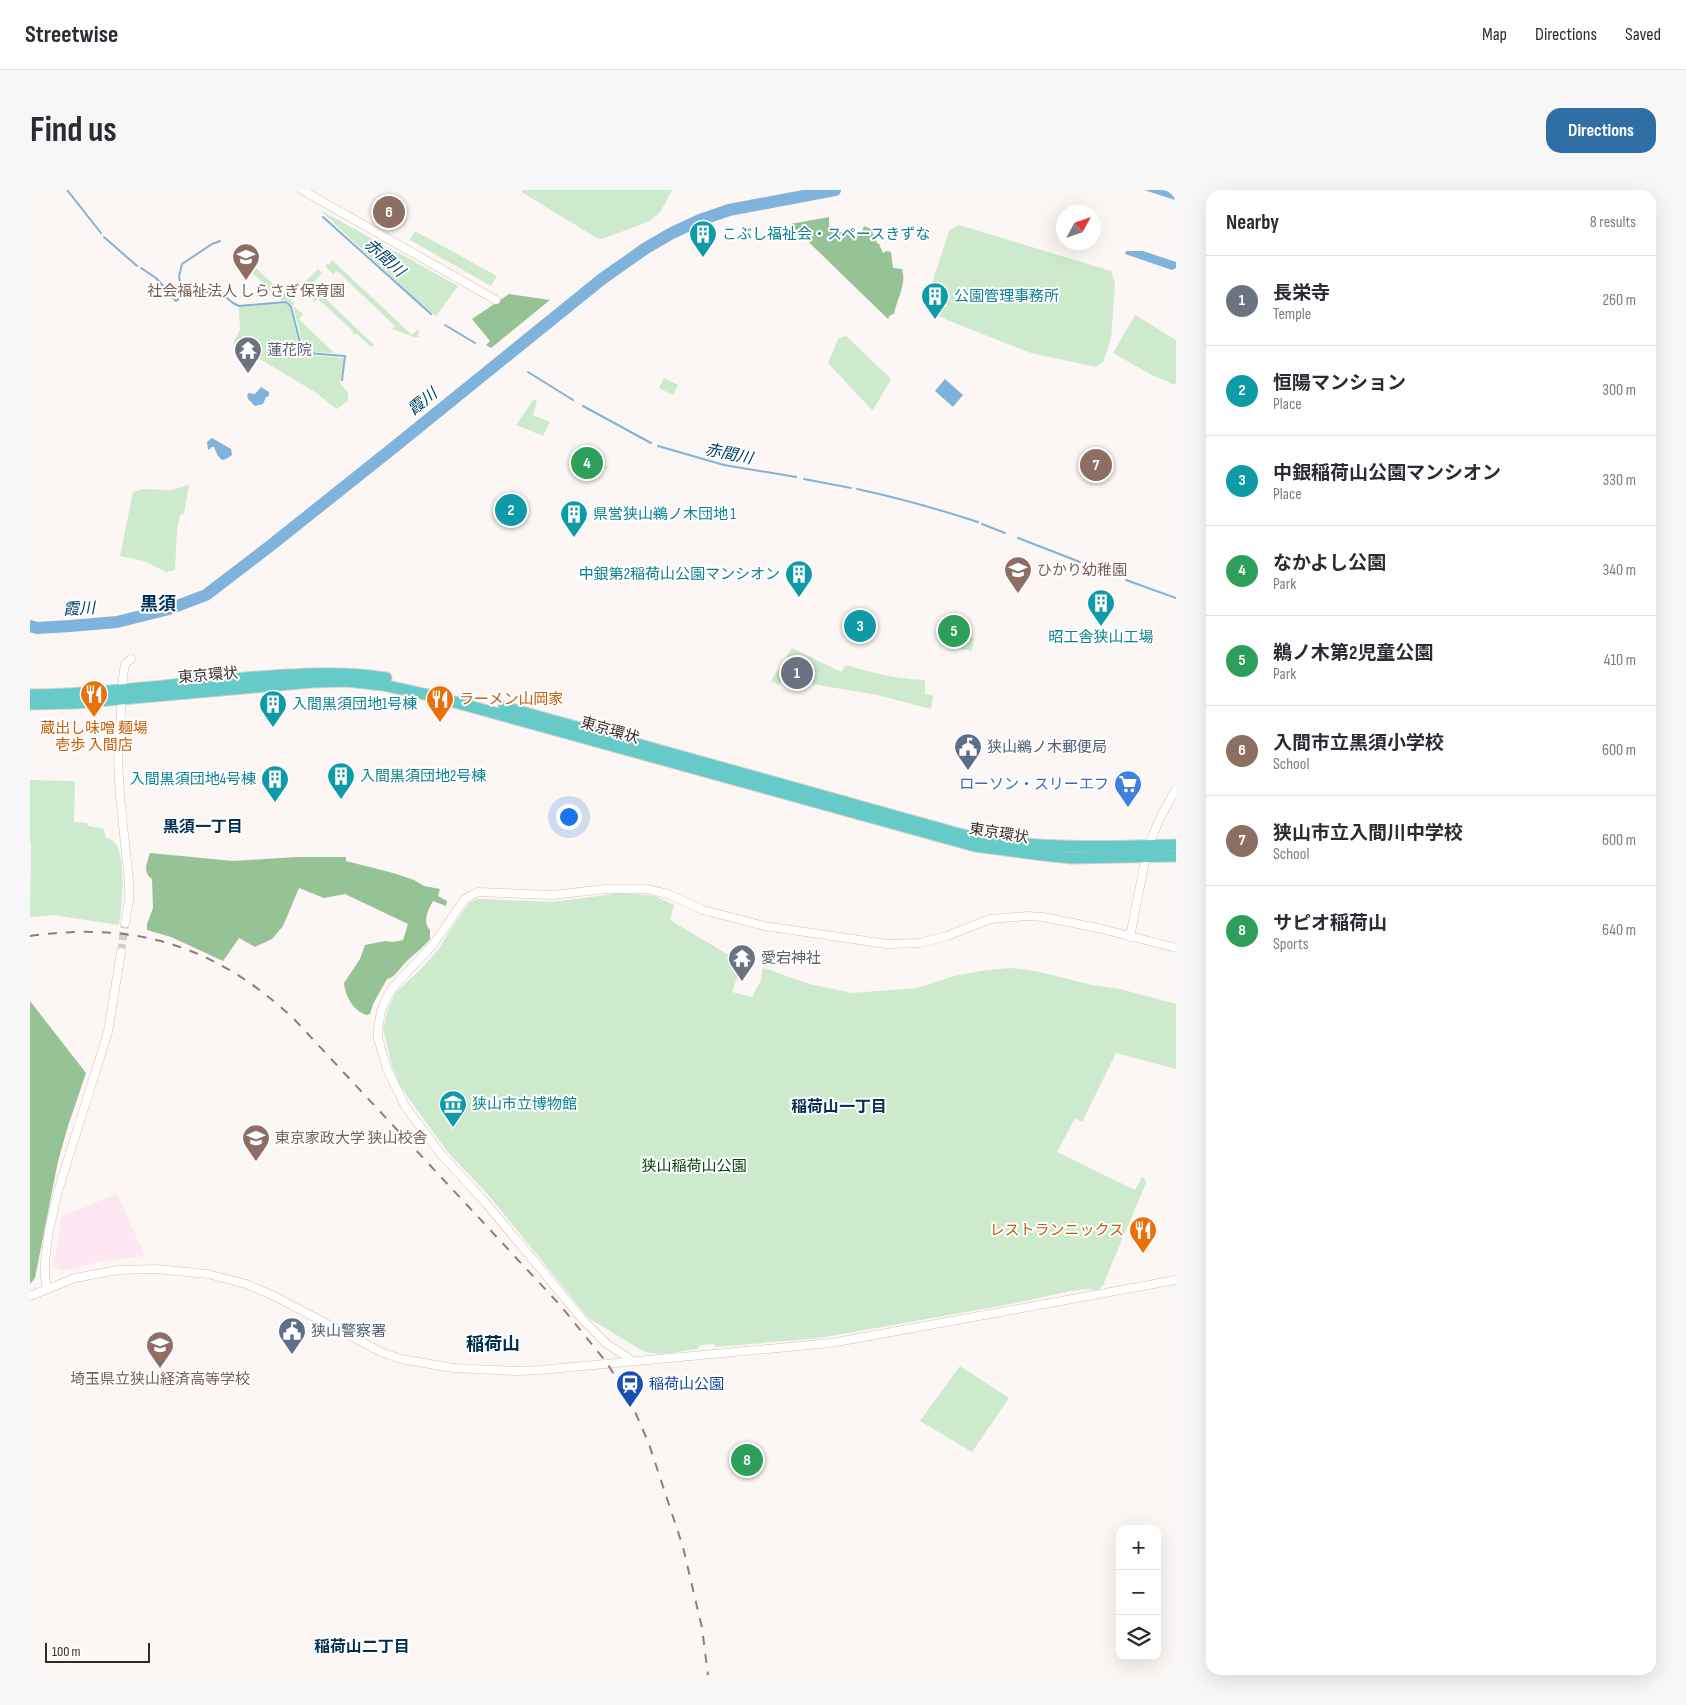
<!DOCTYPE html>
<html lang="en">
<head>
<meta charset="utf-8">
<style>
	:root { --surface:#fff; --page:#f7f7f7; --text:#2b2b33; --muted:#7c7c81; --line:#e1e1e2; --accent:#2f6fa5 }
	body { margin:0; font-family:"Sofia Sans Condensed","Noto Sans JP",sans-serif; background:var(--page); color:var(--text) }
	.controls { position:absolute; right:15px; bottom:15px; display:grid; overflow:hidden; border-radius:10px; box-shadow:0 5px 20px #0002 }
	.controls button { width:45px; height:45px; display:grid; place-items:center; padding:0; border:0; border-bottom:1px solid var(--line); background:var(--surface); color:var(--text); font:25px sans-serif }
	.compass { position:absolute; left:1026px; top:15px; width:45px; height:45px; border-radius:50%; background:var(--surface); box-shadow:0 5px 20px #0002; rotate:50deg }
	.scale { position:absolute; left:15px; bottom:12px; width:105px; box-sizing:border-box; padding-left:5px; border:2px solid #352b26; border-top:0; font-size:14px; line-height:18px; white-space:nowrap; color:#352b26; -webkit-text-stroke:4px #fff; paint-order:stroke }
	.you { position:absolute; left:538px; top:626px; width:18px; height:18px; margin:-12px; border:4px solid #fff; border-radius:50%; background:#1a73e8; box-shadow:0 0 0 8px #1a73e833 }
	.badge { display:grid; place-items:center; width:32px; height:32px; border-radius:50%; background:var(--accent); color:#fff; font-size:16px; font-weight:700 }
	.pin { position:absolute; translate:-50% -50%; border:2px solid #fff; box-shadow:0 1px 5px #0006 }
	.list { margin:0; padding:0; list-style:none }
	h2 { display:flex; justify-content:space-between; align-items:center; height:65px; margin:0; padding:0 20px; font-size:21px }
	h2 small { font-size:16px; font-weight:400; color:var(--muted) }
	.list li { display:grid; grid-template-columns:32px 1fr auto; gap:15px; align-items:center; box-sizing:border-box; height:90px; padding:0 20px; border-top:1px solid var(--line) }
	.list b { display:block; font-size:19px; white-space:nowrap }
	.list p { margin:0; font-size:16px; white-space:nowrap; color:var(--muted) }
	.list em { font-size:16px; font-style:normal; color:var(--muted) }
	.icon { flex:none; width:28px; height:28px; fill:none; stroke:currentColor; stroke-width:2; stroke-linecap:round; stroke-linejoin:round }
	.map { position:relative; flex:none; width:1146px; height:1485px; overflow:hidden; border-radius:15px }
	header { display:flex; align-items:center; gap:30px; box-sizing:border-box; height:70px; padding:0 25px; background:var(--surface); border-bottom:1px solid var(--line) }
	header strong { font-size:24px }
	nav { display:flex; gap:28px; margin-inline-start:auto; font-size:18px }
	.intro { display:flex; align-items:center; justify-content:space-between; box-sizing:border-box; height:120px; padding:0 30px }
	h1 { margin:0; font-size:35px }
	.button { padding:12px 22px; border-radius:15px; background:var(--accent); color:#fff; font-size:18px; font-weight:700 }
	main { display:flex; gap:30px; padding:0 30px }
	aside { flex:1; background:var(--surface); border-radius:15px; box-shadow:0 5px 20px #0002 }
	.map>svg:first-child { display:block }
	.commercial { fill:#fee6f2 }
	.green { fill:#cdebcc }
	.forest { fill:#96c395 }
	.water { fill:#7fb3db }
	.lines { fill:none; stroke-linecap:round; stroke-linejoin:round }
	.stream { stroke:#7fb3db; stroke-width:2 }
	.river { stroke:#7fb3db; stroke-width:12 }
	.tertiary-tunnel { stroke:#d4cdcb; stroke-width:8; stroke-dasharray:8 4; stroke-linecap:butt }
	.tertiary-casing { stroke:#d8bdb1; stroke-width:9 }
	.trunk-casing { stroke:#d3d0cf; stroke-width:13 }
	.tertiary { stroke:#fff; stroke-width:8 }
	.trunk { stroke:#66cbc8; stroke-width:11 }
	.rail { stroke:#88807c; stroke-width:2; stroke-dasharray:9 9; stroke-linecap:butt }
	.labels { text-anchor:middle; stroke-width:4; stroke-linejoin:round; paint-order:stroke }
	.culture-label { font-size:15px; fill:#0d838f; stroke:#fff; text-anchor:start }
	.education-label { font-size:15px; fill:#785e54; stroke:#fff }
	.worship-label { font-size:15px; fill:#5b616d; stroke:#fff; text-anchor:start }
	.street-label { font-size:15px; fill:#352b26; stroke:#fff }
	.food-label { font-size:15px; fill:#c56008; stroke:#fff; text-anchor:start }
	.service-label { font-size:15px; fill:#4e5e75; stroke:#fff; text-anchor:start }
	.shop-label { font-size:15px; fill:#366cbe; stroke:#fff; text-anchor:end }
	.park-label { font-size:15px; fill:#004407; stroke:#fff }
	.transit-label { font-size:15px; fill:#164399; stroke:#fff; text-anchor:start }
	.water-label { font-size:16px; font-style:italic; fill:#004066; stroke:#fff }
	.neighbourhood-label { font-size:16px; font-weight:bold; fill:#002f53; stroke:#fff }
	.quarter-label { font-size:18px; font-weight:bold; fill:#002f53; stroke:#fff }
</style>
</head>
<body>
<header>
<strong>Streetwise</strong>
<nav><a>Map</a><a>Directions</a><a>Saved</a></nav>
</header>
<div class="intro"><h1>Find us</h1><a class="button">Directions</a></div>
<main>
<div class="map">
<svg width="1146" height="1485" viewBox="0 0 1146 1485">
	<rect width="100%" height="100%" fill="#fcf6f4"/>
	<polygon class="commercial" points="87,1004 115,1066 72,1071 33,1081 23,1076 32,1026"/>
	<g class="green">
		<polygon points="491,0 642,0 631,21 620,31 572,49 567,48 493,3"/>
		<polygon points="290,20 359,58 359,60 367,62 428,96 406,126 387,111"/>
		<polygon points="929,35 1081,81 1085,94 1081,149 1073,172 1066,177 1001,163 917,130 894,117 919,41"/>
		<polygon points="385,41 467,86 461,96 380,50"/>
		<polygon points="221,58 225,62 218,71 264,113 262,116 256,110 252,111 208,70"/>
		<polygon points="302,70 382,145 387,140 390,142 387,145 389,147 384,147 362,139 365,136 307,81 303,84 296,77 296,73 298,75"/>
		<polygon points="288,79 292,83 281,95 344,155 341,157 326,143 324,145 322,143 323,141 288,109 284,112 282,108 286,103 277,95 276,91"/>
		<polygon points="255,113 260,118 271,160 279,165 314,168 310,193 318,202 318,211 307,219 285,202 203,153 210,139 209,117"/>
		<polygon points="263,116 273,124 269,129 304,163 279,162 274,159"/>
		<polygon points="1105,125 1146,150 1146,193 1145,195 1122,185 1083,163"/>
		<polygon points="816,146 861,189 843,220 842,220 798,173 808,149"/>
		<polygon points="634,188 648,195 643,205 629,198"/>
		<polygon points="504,209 507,211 503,225 520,232 513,246 486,235"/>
		<polygon points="552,267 578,278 546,278"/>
		<polygon points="159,295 154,324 150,325 147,341 145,380 136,382 114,371 90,366 103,302 114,299 141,300"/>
		<polygon points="917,435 944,448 942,461 921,457 916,453"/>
		<path d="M762 458 811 482 816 475C842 483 868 489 895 490V504L903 505 901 519 847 505 776 493 781 481 763 471 749 495 741 491Z"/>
		<path d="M0 590 45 591 44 632 57 633 58 636 74 639 76 648H79C82 650 86 653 87 656 96 675 92 715 89 735L23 725 0 727 1 653 0 652Z"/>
		<path d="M592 703 625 706 644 715 640 730 712 773 702 802 722 807 731 790 732 779 734 778 779 794 822 803 887 798 924 786 950 781 980 778 992 779 1010 782 1062 795 1090 799 1146 814V879L1086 863 1052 932 1045 928 1027 962 1105 1000 1112 987 1114 988 1116 993 1073 1095 1068 1100 1054 1099 1036 1102 981 1114 790 1148 687 1157 683 1154 671 1155 667 1159C651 1161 629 1167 613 1161L560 1129 555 1124 460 1007 416 960 377 906 370 895 362 876 353 838 358 819 366 802 392 778 409 759 420 740 439 713 447 709H455L521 712Z"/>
		<polygon points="930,1176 979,1208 942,1262 890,1231"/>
	</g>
	<g class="forest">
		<path d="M799 27V38L809 42 828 46 832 42 834 36 841 39 847 53 849 54 853 63 857 61 861 62 863 78 872 79C877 94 867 108 864 124L860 125 858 129 760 34Z"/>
		<polygon points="479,104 520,110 461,158 456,155 460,151 442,129"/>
		<path d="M120 663 203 671 266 667H316V671L363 683 384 690 394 696 410 699 408 706 417 711 416 716 403 711C398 720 392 732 400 740V749C393 758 385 763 377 771 370 777 366 787 357 789L343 814 340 824 337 825C324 822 315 806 314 793L330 769 335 755 355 751 363 752 373 750 378 734 315 704 294 708 269 698 253 736 242 749 225 757 209 748 193 771 141 747 117 740V734L123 718 122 689C112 682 117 673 120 663Z"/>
		<polygon points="0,811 56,883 38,936 28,971 5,1088 0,1094"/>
	</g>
	<g class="water">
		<polygon points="1114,0 1146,0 1146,11 1145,10"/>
		<polygon points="1096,61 1113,61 1146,72 1146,78 1142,80 1095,64"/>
		<polygon points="915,189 933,205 923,217 905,201"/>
		<polygon points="231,197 239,202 239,206 236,207 233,214 225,216 218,209 217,205 219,203 225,204"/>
		<polygon points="182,248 201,259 202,265 196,269 192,270 188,266 184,257 182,257 178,260 177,252"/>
	</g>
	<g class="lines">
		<g class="stream">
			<polyline points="37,0 71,43"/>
			<polyline points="293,27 401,124"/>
			<polyline points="74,47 107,76"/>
			<polyline points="111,78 126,88 146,111 153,105 149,87 152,74 182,54 190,51"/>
			<polyline points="161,105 187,100 203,113 209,116 256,112 261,117 272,160 277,163 315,166 312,190"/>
			<polyline points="415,135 445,153"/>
			<polyline points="498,182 543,210"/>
			<polyline points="553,216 621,253"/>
			<polyline points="628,256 694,275 766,287"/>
			<polyline points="774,289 821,298"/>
			<path d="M827 299C869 308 908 319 948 332"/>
			<polyline points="952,334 975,343"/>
			<polyline points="988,348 1050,372"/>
			<polyline points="1058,375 1088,387"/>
			<polyline points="1096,390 1146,408"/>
		</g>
		<polyline class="river" points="0,436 7,438 40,436 87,432 139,419 176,405 240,356 363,258 572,89 616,58 642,43 670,30 699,20 805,0"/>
		<polyline class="tertiary-tunnel" points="91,762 95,733"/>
		<g class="tertiary-casing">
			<g id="tertiary">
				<polyline points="272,0 466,110"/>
				<polyline points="95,733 99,710 99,691 90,607 88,570 93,487 95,474 101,469"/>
				<polyline points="1100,747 1118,656 1130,628 1146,599"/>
				<polyline points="17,1099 15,1087 15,1072 19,1040 28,1001 78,842 91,762"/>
				<polyline points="0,1106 45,1088 88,1080 126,1079 178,1084 216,1094 244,1106 351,1162 371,1169 423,1178 486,1181 510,1180 801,1153 1146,1090"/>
				<polyline points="603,1171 577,1154 553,1130 455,1012 410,963 375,916 357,879 348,848 348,838 351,821 357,807 364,796 402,756 435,709 448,702 523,705 575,699 616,699 638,704 673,720 734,736 857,754 889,753 917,746 960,729 998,726 1013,727 1068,738 1146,758"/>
			</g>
		</g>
		<g class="trunk-casing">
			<g id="trunk">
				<path d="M0 505C76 504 152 493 227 487 271 484 313 481 356 488"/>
				<polyline points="0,514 46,513 282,492 317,491 353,495 403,506 945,656 1013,665 1042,668 1146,666"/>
				<path d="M474 517 929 644C1000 660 1073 657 1146 655"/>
			</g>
		</g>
		<use href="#tertiary" class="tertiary"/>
		<use href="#trunk" class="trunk"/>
		<path class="rail" d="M0 746C106 731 186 756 264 829L530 1115 577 1173 588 1191 606 1224 619 1254 653 1357 672 1438 678 1485"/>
	</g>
	<defs>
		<g id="building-pin" transform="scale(1.4375)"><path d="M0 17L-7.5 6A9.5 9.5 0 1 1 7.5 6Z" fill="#0f9aa8" stroke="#fff"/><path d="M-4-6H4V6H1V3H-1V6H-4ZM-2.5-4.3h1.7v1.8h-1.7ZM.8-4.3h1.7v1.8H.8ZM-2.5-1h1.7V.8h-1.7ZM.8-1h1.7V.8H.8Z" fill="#fff"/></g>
		<g id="school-pin" transform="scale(1.4375)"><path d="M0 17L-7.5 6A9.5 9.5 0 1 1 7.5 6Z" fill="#8d6e63" stroke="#fff"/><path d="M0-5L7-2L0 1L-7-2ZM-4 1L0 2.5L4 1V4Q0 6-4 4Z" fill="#fff"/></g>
		<g id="temple-pin" transform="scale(1.4375)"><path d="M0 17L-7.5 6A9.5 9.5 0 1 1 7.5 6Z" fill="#6b7280" stroke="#fff"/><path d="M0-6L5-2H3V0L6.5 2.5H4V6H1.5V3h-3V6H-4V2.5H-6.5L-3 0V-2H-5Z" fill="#fff"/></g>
		<g id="restaurant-pin" transform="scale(1.4375)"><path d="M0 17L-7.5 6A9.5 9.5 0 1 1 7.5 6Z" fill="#e8710a" stroke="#fff"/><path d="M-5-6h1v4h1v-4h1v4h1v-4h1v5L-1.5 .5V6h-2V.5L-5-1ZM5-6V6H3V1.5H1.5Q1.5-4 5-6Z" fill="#fff"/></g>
		<g id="civic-pin" transform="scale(1.4375)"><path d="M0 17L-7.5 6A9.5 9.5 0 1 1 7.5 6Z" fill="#5c6f8a" stroke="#fff"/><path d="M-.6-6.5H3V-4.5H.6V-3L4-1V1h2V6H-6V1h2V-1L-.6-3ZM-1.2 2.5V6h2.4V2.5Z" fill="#fff"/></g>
		<g id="supermarket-pin" transform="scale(1.4375)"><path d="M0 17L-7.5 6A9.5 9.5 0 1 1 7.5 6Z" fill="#3f7fe0" stroke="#fff"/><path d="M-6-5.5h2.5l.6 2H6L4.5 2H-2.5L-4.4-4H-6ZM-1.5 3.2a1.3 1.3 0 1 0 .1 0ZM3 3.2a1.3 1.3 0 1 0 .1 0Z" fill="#fff"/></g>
		<g id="museum-pin" transform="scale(1.4375)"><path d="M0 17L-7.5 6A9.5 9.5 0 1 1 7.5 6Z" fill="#0f9aa8" stroke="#fff"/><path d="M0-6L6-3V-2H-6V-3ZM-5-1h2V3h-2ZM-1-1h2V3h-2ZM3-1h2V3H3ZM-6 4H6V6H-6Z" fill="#fff"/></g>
		<g id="university-pin" transform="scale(1.4375)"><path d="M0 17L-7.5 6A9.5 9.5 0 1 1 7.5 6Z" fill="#8d6e63" stroke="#fff"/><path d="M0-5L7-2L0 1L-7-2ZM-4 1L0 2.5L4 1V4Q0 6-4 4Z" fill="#fff"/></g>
		<g id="station-pin" transform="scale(1.4375)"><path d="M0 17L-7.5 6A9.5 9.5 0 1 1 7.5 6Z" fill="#1a4fb4" stroke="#fff"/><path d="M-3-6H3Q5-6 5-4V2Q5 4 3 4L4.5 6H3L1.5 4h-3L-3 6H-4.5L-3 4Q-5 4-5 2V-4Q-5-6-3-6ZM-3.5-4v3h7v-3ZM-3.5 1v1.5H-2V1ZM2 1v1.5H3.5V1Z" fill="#fff"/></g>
	</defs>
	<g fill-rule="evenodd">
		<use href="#building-pin" x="673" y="44"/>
		<use href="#school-pin" x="216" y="67"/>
		<use href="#building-pin" x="905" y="106"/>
		<use href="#temple-pin" x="218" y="160"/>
		<use href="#building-pin" x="544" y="324"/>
		<use href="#school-pin" x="988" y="380"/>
		<use href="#building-pin" x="769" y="384"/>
		<use href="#building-pin" x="1071" y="413"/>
		<use href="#restaurant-pin" x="64" y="504"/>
		<use href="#restaurant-pin" x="410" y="509"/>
		<use href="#building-pin" x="243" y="514"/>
		<use href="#civic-pin" x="938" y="557"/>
		<use href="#building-pin" x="311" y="586"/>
		<use href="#building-pin" x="245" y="589"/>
		<use href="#supermarket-pin" x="1098" y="594"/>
		<use href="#temple-pin" x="712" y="768"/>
		<use href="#museum-pin" x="423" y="914"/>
		<use href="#university-pin" x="226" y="948"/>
		<use href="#restaurant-pin" x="1113" y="1040"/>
		<use href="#civic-pin" x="262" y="1141"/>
		<use href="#school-pin" x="130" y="1155"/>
		<use href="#station-pin" x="600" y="1194"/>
	</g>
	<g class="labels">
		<g class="culture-label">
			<text x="692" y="49">こぶし福祉会・スペースきずな</text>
			<text x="924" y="111">公園管理事務所</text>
			<text x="563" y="329">県営狭山鵜ノ木団地 1</text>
			<text x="750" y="389" text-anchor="end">中銀第2稲荷山公園マンシオン</text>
			<text x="1071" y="452" text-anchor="middle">昭工舎狭山工場</text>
			<text x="262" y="519">入間黒須団地1号棟</text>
			<text x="330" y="591">入間黒須団地2号棟</text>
			<text x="226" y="594" text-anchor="end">入間黒須団地4号棟</text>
			<text x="442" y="919">狭山市立博物館</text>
		</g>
		<g class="education-label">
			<text x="216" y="106">社会福祉法人 しらさぎ保育園</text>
			<text x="1007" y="385" text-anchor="start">ひかり幼稚園</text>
			<text x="245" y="953" text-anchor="start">東京家政大学 狭山校舎</text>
			<text x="130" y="1194">埼玉県立狭山経済高等学校</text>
		</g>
		<g class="worship-label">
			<text x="237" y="165">蓮花院</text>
			<text x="731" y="773">愛宕神社</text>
		</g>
		<g class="street-label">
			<text transform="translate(178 485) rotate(-5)" y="5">東京環状</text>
			<text transform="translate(580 540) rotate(16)" y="5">東京環状</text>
			<text transform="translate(969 643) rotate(9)" y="5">東京環状</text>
		</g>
		<g class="food-label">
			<text x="429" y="514">ラーメン山岡家</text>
			<text x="64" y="543" text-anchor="middle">蔵出し味噌 麺場<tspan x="64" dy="17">壱歩 入間店</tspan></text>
			<text x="1094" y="1045" text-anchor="end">レストランニックス</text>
		</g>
		<g class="service-label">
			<text x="957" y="562">狭山鵜ノ木郵便局</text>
			<text x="281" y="1146">狭山警察署</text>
		</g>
		<g class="shop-label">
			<text x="1079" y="599">ローソン・スリーエフ</text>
		</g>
		<g class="park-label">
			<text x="664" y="981">狭山稲荷山公園</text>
		</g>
		<g class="transit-label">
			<text x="619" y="1199">稲荷山公園</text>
		</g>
		<g class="water-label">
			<text transform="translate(355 67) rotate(42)" y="6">赤間川</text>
			<text transform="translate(392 211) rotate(-39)" y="6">霞川</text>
			<text transform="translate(699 263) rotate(12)" y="6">赤間川</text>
			<text transform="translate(49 418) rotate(-3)" y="6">霞川</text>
		</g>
		<g class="neighbourhood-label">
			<text x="173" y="642">黒須一丁目</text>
			<text x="809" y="922">稲荷山一丁目</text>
			<text x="332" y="1462">稲荷山二丁目</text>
		</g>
		<g class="quarter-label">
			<text x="128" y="420">黒須</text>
			<text x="463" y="1160">稲荷山</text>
		</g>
	</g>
</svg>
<div class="controls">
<button>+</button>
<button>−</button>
<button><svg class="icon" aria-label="layers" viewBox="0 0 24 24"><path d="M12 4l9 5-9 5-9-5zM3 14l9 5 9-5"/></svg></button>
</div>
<svg class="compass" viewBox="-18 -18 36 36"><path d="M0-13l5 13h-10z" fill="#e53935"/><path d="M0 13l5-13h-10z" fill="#7c7c81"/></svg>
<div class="scale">100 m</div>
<div class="you"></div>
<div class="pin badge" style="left:767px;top:483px;background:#6b7280">1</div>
<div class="pin badge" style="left:481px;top:320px;background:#0f9aa8">2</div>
<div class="pin badge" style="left:830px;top:436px;background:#0f9aa8">3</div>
<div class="pin badge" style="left:557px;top:273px;background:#2e9e5b">4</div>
<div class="pin badge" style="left:924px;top:441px;background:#2e9e5b">5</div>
<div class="pin badge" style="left:359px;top:22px;background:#8d6e63">6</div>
<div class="pin badge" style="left:1066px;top:275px;background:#8d6e63">7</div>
<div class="pin badge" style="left:717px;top:1270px;background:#2e9e5b">8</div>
</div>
<aside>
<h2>Nearby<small>8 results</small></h2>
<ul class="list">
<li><span class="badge" style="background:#6b7280">1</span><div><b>長栄寺</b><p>Temple</p></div><em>260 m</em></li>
<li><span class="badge" style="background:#0f9aa8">2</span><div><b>恒陽マンション</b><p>Place</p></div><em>300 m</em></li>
<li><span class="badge" style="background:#0f9aa8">3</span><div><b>中銀稲荷山公園マンシオン</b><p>Place</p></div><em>330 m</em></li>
<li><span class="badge" style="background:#2e9e5b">4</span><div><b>なかよし公園</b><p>Park</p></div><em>340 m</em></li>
<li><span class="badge" style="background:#2e9e5b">5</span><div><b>鵜ノ木第2児童公園</b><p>Park</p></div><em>410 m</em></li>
<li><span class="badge" style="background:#8d6e63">6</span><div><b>入間市立黒須小学校</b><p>School</p></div><em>600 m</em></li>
<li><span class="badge" style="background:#8d6e63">7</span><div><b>狭山市立入間川中学校</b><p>School</p></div><em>600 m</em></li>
<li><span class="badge" style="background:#2e9e5b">8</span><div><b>サピオ稲荷山</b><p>Sports</p></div><em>640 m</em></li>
</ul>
</aside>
</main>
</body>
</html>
